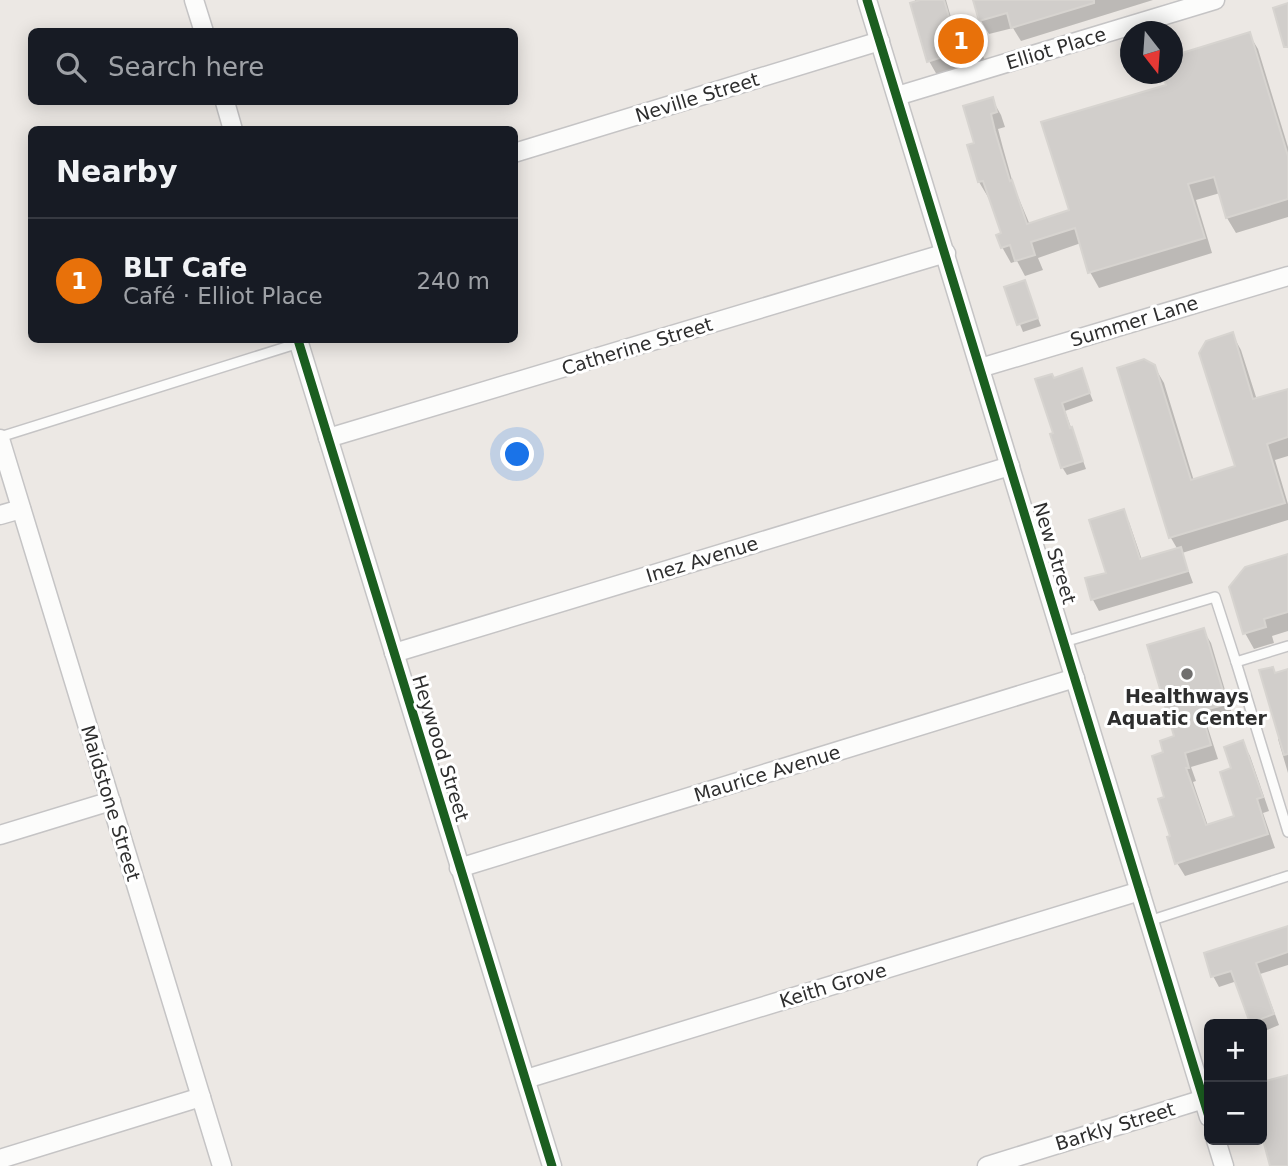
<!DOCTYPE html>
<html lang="en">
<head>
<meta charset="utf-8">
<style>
	:root { --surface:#171b24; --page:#242831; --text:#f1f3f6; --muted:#9ea1a6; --line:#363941; --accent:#7c3aed }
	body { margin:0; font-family:"DejaVu Sans",sans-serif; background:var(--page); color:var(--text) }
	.controls { position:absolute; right:21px; bottom:21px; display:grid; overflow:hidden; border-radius:10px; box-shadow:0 4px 18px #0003 }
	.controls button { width:63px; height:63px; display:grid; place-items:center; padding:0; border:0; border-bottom:2px solid var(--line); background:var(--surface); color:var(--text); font:35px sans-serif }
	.compass { position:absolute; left:1120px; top:21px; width:63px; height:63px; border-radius:50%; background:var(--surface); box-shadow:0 4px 18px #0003; rotate:163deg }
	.you { position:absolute; left:518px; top:455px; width:24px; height:24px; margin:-18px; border:5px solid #fff; border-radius:50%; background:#1a73e8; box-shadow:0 0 0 10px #1a73e833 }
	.badge { display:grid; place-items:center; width:46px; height:46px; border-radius:50%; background:var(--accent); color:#fff; font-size:23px; font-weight:700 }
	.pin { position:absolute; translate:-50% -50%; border:4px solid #fff; box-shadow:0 2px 7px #0006 }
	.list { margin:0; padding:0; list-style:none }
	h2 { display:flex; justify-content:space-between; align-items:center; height:91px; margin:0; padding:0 28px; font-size:30px }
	h2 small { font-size:23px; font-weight:400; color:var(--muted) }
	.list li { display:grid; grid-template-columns:46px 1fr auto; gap:21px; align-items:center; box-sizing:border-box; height:126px; padding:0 28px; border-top:2px solid var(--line) }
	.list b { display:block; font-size:26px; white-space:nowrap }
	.list p { margin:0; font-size:23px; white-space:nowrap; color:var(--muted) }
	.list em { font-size:23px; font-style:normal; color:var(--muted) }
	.icon { flex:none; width:38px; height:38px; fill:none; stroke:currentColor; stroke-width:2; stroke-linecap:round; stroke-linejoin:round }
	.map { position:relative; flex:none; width:1288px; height:1166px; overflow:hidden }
	.search { position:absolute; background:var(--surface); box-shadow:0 4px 18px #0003; left:28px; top:28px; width:490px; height:77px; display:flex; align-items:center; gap:18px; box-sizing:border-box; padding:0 24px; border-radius:10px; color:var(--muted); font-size:26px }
	.panel { position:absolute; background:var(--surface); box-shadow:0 4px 18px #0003; left:28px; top:126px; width:490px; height:217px; border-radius:10px }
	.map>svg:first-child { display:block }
	.shadow { fill:#0003 }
	.building { fill:#d1cecb; stroke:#d7d4d0; stroke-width:2 }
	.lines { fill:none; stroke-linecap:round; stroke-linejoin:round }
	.lane-casing { stroke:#c5c4c5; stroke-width:12 }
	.street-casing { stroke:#c5c4c5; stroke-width:21 }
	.lane { stroke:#fcfcfb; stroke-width:9 }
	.street { stroke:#fcfcfb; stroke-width:18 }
	.cycleway-casing { stroke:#fff; stroke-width:13 }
	.cycleway { stroke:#1b5e20; stroke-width:9 }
	.poi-dot { fill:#706f6e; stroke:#fff; stroke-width:2.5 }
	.labels { text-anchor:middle; stroke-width:6; stroke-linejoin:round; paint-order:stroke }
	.street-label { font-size:19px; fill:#2e2e2e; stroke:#fff }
	.poi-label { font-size:19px; font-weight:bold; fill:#2e2e2e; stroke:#fff }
</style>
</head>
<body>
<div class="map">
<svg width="1288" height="1166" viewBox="0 0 1288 1166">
	<rect width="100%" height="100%" fill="#ece8e4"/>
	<g class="shadow">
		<polygon points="915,0 946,0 954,28 969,23 977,37 986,65 937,75 929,61"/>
		<polygon points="975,0 1153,0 1021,41 1013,28 989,34 981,21"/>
		<polygon points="1249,34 1258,49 1288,147 1288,217 1236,233 1227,218 1220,193 1196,200 1212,253 1099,288 1090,272 1081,243 1038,258 1043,270 1025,276 1017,261 1011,263 1002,247 1003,234 990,196 988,197 979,182 976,144 992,99 1001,115 1005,127 998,129 1003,148 1014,187 1030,225 1071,212 1168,86 1164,74 1172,74"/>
		<polygon points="1024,282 1041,326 1023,332 1006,289"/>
		<polygon points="1232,334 1241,350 1257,400 1288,390 1288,456 1275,460 1288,504 1288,520 1182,553 1193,583 1099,611 1093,600 1087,580 1108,574 1123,511 1129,522 1142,560 1178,550 1171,538 1120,369 1154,366 1164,383 1194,481 1237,468"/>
		<polygon points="1081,371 1093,401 1065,411 1086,469 1067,475 1062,467 1055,434 1054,380"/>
		<polygon points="1288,556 1288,631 1272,636 1274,643 1254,649 1245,633"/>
		<polygon points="1203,630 1211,643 1233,717 1207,725 1218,759 1191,767 1196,781 1193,782 1208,826 1237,817 1234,769 1242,742 1250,756 1269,811 1263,813 1275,848 1185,876 1177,863 1166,798 1166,754 1177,737"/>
		<polygon points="1288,671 1288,773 1278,739 1281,738 1276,674"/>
		<polygon points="1288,928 1288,965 1260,974 1279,1025 1262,1032 1262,1024 1253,1024 1252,1022 1237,981 1219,987 1213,976"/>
	</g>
	<g class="building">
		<polygon points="920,0 944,0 952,27 970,21 979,51 957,58 955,53 927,62 910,3"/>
		<polygon points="973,0 1094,0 1094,3 1011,28 1007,13 979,21"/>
		<polygon points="1288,3 1288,47 1284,47 1273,8"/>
		<polygon points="1250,32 1288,156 1288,199 1226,218 1214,177 1188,184 1205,238 1088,273 1075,228 1031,242 1035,255 1015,261 1010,245 1001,248 996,235 1001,233 983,181 978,182 967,145 974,143 963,106 993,97 997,112 991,114 995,131 1010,181 1012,180 1027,224 1069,210 1041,122 1166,85 1162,74 1172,74 1172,56"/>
		<polygon points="1025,280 1038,318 1017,325 1004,287"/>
		<polygon points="1233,332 1253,399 1288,389 1288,437 1267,444 1285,503 1169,538 1117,368 1144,359 1155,365 1191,480 1235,466 1199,353 1206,341"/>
		<polygon points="1082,368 1090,393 1062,403 1070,428 1072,427 1083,461 1061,468 1050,434 1053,433 1035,379 1052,374 1054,378"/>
		<polygon points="1124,509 1140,559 1181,547 1188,571 1091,600 1085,578 1106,573 1089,520"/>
		<polygon points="1288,554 1288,612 1264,619 1266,627 1243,634 1229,587 1245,567"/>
		<polygon points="1204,628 1227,704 1201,711 1211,745 1185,753 1189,768 1186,768 1206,825 1234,816 1220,772 1231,768 1224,747 1243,740 1263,797 1257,799 1268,834 1175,864 1167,837 1170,836 1158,799 1164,797 1152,756 1163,752 1160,741 1174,736 1147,645"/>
		<polygon points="1273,667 1275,673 1288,669 1288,754 1284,755 1259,670"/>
		<polygon points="1288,926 1288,952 1256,963 1274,1014 1250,1023 1231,971 1211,977 1204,953"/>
		<polygon points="1288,1075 1288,1166 1270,1166 1262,1136 1262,1082"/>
	</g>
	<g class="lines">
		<g class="lane-casing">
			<g id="lane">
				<polyline points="0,437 299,343"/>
				<polyline points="1064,642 1215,597 1236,662"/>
				<polyline points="1288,646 1236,662 1288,832"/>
				<polyline points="1149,921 1288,876"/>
			</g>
		</g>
		<g class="street-casing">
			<g id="street">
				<polyline points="194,0 204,32"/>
				<polyline points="867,0 1209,1117"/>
				<polyline points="897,96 1215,0"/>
				<polyline points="225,102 233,130"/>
				<polyline points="514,153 880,41"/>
				<polyline points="298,340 552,1166"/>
				<polyline points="980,368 1288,276"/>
				<polyline points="328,438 946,253"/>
				<polyline points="0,439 222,1166"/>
				<polyline points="0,515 21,509"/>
				<polyline points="394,653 1010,466"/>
				<polyline points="0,835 111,801"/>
				<polyline points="459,868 1075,678"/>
				<polyline points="526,1079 1140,891"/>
				<polyline points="1216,1140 1224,1166"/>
				<polyline points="0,1159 201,1097"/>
				<polyline points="987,1166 1204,1099"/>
			</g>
		</g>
		<use href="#lane" class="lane"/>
		<use href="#street" class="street"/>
		<g class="cycleway-casing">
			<g id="cycleway">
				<polyline points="867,0 1209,1117"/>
				<polyline points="298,340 552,1166"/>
			</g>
		</g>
		<use href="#cycleway" class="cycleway"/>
	</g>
	<circle class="poi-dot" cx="1187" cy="674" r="7"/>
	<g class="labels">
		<g class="street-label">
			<text transform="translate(1056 48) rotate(-17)" y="7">Elliot Place</text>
			<text transform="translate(697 97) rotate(-17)" y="7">Neville Street</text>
			<text transform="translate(1134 321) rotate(-17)" y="7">Summer Lane</text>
			<text transform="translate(637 346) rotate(-17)" y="7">Catherine Street</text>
			<text transform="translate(1055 553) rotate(73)" y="7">New Street</text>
			<text transform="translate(702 559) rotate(-17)" y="7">Inez Avenue</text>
			<text transform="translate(441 748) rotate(73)" y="7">Heywood Street</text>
			<text transform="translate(767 773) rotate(-17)" y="7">Maurice Avenue</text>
			<text transform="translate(111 803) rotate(73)" y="7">Maidstone Street</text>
			<text transform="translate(833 985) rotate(-17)" y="7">Keith Grove</text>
			<text transform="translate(1115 1126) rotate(-17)" y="7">Barkly Street</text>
		</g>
		<g class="poi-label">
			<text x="1187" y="703">Healthways<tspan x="1187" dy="22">Aquatic Center</tspan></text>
		</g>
	</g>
</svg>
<div class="controls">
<button>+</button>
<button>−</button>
</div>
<svg class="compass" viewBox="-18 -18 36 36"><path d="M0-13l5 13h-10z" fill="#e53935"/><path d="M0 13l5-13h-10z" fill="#9ea1a6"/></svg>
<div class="you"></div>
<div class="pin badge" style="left:961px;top:41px;background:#e8710a">1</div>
<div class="search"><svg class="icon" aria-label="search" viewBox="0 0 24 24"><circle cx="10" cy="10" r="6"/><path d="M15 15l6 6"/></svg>Search here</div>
<section class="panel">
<h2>Nearby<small></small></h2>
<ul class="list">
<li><span class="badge" style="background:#e8710a">1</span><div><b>BLT Cafe</b><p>Café · Elliot Place</p></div><em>240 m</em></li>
</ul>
</section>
</div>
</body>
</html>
